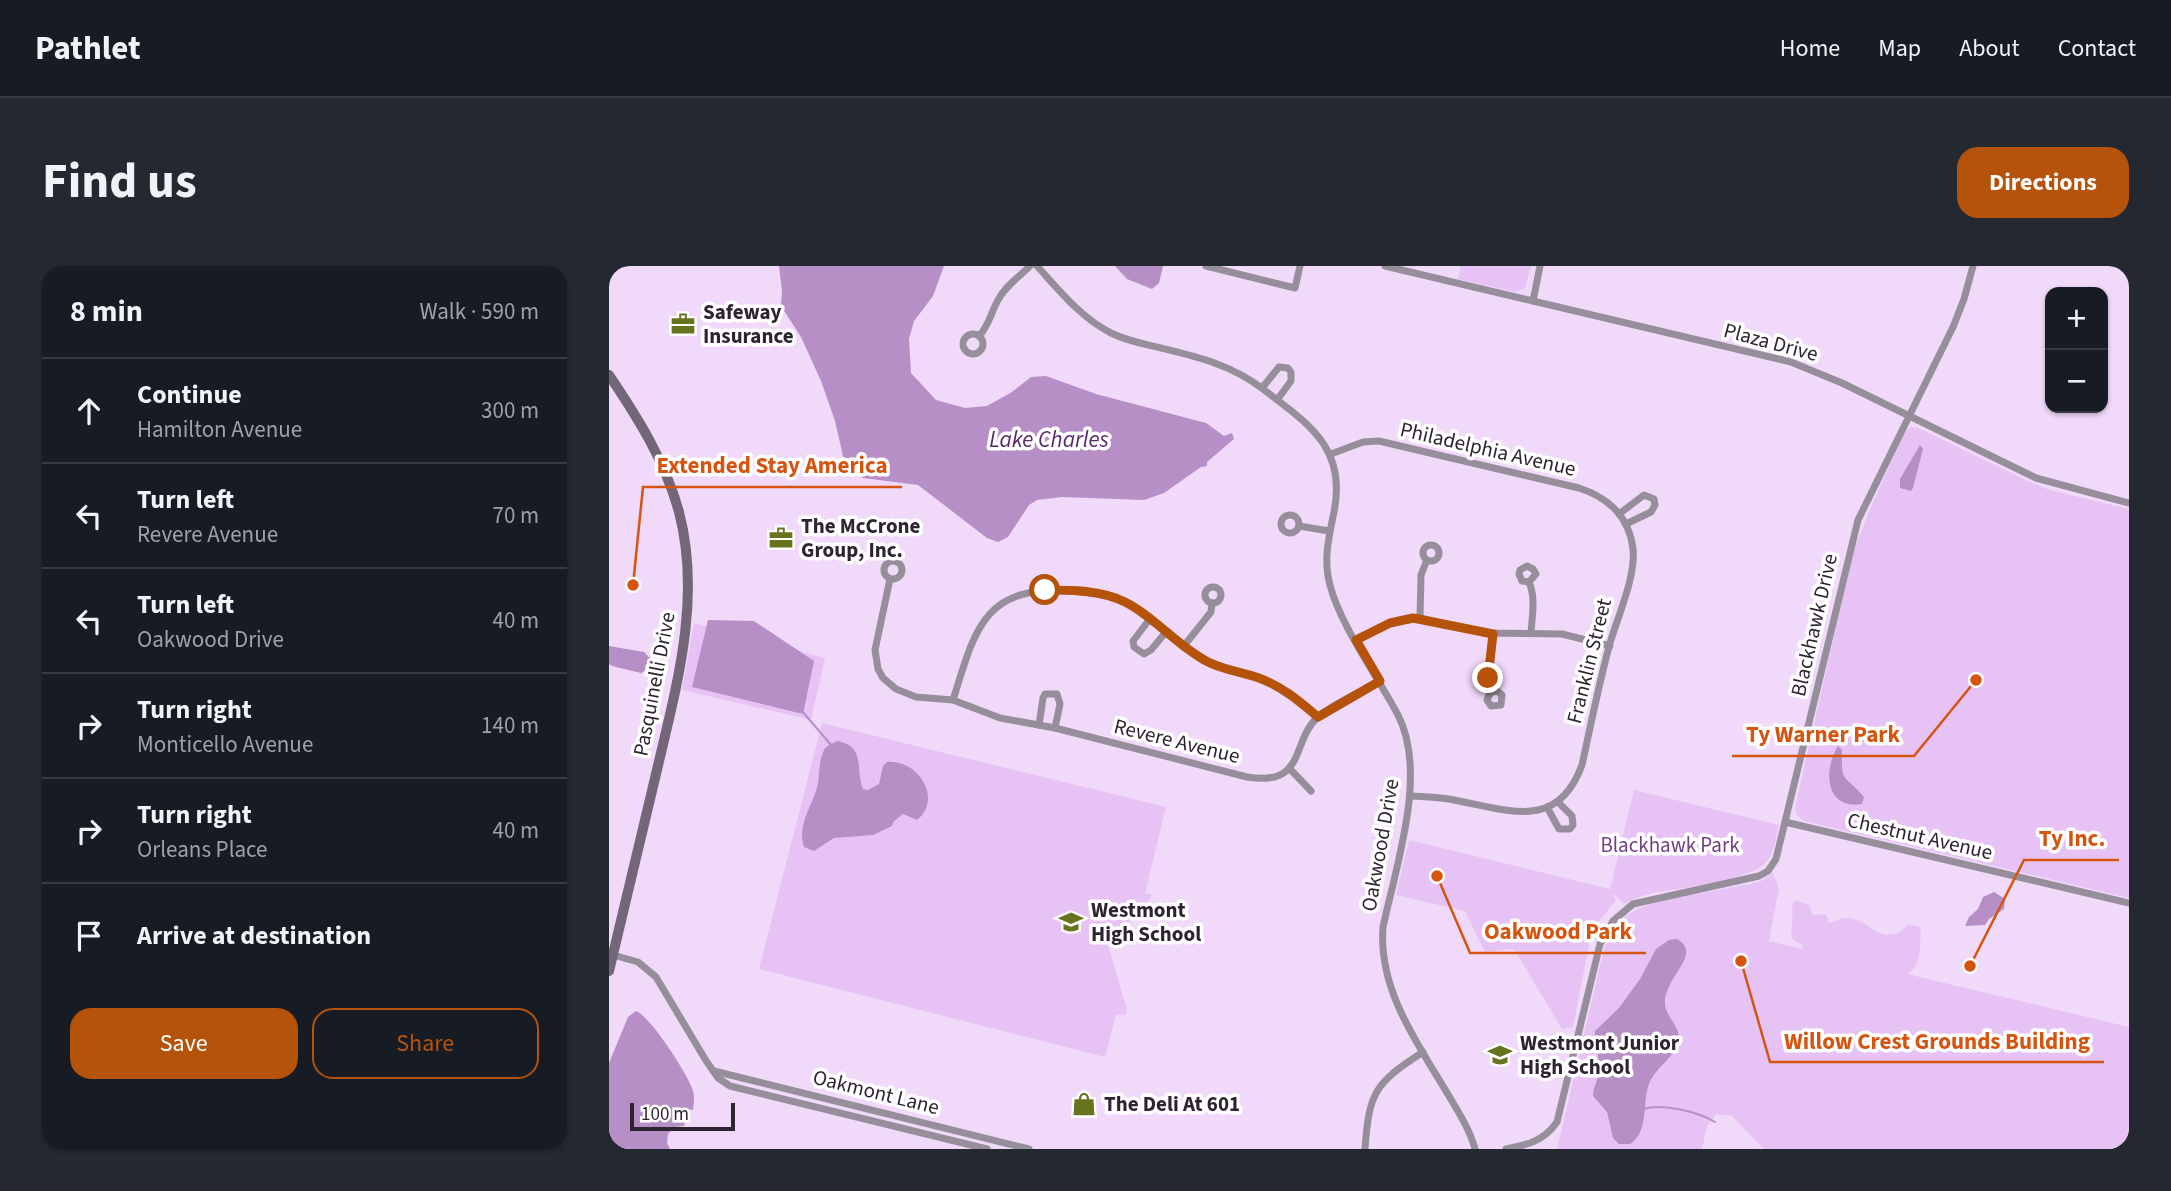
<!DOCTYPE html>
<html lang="en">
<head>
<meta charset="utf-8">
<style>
	:root { --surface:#171b24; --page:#242831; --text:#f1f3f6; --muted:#9ea1a6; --line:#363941; --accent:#b45309 }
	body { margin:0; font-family:"Source Sans 3",sans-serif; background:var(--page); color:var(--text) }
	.controls { position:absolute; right:21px; top:21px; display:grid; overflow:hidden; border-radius:14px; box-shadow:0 2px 5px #0004 }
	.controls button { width:63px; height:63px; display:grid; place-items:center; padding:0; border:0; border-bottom:2px solid var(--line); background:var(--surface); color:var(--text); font:35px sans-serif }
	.scale { position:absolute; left:21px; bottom:18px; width:105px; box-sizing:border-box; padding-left:7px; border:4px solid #2d2430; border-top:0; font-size:19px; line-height:24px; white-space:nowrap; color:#2d2430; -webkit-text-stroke:5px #fff; paint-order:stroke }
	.stop { position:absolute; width:21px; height:21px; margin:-16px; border:5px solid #b45309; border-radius:50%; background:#fff }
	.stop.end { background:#b45309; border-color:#fff; box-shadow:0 2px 7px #0008 }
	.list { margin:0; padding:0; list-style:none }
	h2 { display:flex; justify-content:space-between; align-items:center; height:91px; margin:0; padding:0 28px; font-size:30px }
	h2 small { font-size:23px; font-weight:400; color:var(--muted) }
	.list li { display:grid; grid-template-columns:46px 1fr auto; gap:21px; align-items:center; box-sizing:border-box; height:105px; padding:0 28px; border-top:2px solid var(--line) }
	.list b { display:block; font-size:26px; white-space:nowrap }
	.list p { margin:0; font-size:23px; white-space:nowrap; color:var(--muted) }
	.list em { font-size:23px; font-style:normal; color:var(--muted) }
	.actions { display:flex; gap:14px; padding:21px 28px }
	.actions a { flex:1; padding:16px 0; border:2px solid var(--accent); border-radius:21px; text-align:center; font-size:24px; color:var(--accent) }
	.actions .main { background:var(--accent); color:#fff }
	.icon { flex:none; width:38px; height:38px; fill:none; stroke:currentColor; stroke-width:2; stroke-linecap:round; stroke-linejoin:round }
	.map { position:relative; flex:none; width:1520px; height:883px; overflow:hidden; border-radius:21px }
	header { display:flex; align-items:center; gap:42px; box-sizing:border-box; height:98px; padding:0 35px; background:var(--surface); border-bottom:2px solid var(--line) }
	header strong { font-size:33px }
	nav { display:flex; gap:38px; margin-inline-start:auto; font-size:24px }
	.intro { display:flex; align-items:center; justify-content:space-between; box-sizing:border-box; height:168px; padding:0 42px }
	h1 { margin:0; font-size:49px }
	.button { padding:18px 32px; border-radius:21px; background:var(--accent); color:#fff; font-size:24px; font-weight:700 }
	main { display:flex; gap:42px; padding:0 42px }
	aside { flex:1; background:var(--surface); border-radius:21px; box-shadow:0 2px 5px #0004 }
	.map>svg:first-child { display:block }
	.green { fill:#e7c3f5 }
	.water { fill:#b78fc7 }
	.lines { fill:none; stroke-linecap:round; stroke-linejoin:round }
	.stream { stroke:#b78fc7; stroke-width:2 }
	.street { stroke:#978e9b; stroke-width:7 }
	.secondary { stroke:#736679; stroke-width:10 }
	.route { stroke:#b45309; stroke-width:9 }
	.labels { text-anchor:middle; stroke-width:7; stroke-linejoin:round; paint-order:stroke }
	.poi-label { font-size:21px; font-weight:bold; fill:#2d2430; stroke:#fff; text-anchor:start }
	.street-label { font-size:21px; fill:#2d2430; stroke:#fff }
	.park-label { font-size:21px; fill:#713f84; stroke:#fff }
	.water-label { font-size:23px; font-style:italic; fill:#59276b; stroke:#fff }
	.leader { fill:none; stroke:#d55410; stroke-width:2.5 }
	.callout-dot { fill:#d55410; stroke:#fff; stroke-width:2.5 }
	.callout-label { font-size:23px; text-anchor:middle; font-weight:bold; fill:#d55410; stroke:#fff; stroke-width:7; stroke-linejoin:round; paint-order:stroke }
</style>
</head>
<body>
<header>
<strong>Pathlet</strong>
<nav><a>Home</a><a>Map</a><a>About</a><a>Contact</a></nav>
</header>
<div class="intro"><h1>Find us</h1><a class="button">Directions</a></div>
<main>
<aside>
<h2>8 min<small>Walk · 590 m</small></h2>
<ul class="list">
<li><svg class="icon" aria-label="ahead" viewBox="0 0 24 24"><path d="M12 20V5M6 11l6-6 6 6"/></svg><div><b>Continue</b><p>Hamilton Avenue</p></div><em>300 m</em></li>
<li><svg class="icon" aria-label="left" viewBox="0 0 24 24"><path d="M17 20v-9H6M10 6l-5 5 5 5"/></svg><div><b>Turn left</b><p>Revere Avenue</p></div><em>70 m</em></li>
<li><svg class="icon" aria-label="left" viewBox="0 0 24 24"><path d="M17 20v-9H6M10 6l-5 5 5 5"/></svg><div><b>Turn left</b><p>Oakwood Drive</p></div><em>40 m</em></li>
<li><svg class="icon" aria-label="right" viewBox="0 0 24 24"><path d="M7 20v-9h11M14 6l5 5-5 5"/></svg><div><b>Turn right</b><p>Monticello Avenue</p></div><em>140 m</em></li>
<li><svg class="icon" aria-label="right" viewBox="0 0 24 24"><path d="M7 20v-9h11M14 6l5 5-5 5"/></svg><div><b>Turn right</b><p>Orleans Place</p></div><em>40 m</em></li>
<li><svg class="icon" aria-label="arrive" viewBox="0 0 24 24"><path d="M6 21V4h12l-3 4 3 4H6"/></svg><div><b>Arrive at destination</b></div></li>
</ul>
<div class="actions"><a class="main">Save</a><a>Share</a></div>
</aside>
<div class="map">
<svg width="1520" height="883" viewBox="0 0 1520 883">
	<rect width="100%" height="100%" fill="#f0d9f9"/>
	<g class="green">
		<polygon points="852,0 922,0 916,22 906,26 849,13"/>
		<path d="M1302 161 1309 162 1423 217 1441 224 1520 243V632L1195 555 1187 548 1186 542 1243 290C1258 247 1277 207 1296 166Z"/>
		<polygon points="85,357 216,392 202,454 73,424"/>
		<polygon points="213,457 557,541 536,627 543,629 542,632 499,678 518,744 517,748 507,749 496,791 150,703"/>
		<path d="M1025 524 1170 559C1167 570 1166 585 1158 595 1143 615 1066 622 1040 628 1031 630 1023 634 1015 638L1003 626 1007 634 983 664 964 761 953 763 905 683 876 686 856 645 787 629 800 574 1001 623Z"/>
		<path d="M1164 607 1170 622 1160 675 1193 683V679L1183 673C1181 661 1185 651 1183 638L1186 634 1200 639 1204 649 1217 648 1220 657C1226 656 1230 652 1237 652 1253 652 1262 665 1276 669L1290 667 1299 659 1309 660 1312 664C1310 681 1314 699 1298 708L1520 761V883H1155L1123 850 1107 848 1098 860 1093 883H948L994 687C1006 643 1037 638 1077 630 1098 626 1120 622 1141 618L1152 615Z"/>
	</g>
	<g class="water">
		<polygon points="170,0 335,0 324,30 305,55 300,73 302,107 327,134 356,142 378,140 403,126 422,111 437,110 487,128 597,157 615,170 623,167 625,173 598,196 598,200 592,201 555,227 535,234 453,231 428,234 420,239 399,271 389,276 378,272 309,219 254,212 240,200 234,190 226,155 212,115 192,71 172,40 173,25"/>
		<polygon points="506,0 554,0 550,17 543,23 518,13"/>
		<polygon points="1311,179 1314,183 1304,222 1302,225 1291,222 1291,213"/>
		<polygon points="99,354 145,355 205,395 194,448 83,421"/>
		<polygon points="0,380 35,386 42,393 41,402 32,407 3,400 0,398"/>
		<path d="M228 475C257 480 246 502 254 523L259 524 270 518 274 500 278 496C310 493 334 534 308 554L294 548 285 555 283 560 264 569 225 572 205 585 195 581C188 559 202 542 208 522 211 510 209 496 215 484 218 479 223 478 228 475Z"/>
		<path d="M1229 480 1233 484C1232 519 1235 507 1255 531L1253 538C1216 544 1214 504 1229 480Z"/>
		<polygon points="1385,626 1396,633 1395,643 1380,653 1376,659 1356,660 1360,651 1369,643 1374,631"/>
		<path d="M1068 673C1095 689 1054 711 1056 739 1058 752 1071 760 1070 774 1068 790 1046 801 1040 818 1033 836 1040 867 1021 878H1010L1004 872 998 846 984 830C984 819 991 812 990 801 990 788 985 779 986 765L1010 742 1031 713 1047 683 1060 674Z"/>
		<path d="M27 745C42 751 77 806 83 822 86 829 85 837 84 844L79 843 75 860 66 861 59 868 58 877 61 883H0V797L19 751Z"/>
	</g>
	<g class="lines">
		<g class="stream">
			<polyline points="193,445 222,479"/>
			<path d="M1035 843C1053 837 1090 846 1106 856"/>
		</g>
		<g class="street">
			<path d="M428 0C450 24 472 52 502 67 518 75 535 78 552 82 589 91 623 99 654 123 699 158 738 181 725 246 720 270 714 294 721 319 731 359 769 411 789 449 819 507 787 600 774 661 769 724 809 778 840 830 850 847 861 864 866 883"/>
			<polyline points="597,0 686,22 691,0"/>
			<polyline points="776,0 1182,96 1233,117 1427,212 1520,237"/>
			<polyline points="924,35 931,0"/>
			<circle cx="364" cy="78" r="10"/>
			<path d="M370 70C380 60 382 46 389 34 396 20 410 11 421 0"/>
			<polyline points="653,122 670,101 679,102 682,106 682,115 668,134"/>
			<path d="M722 188 754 176 770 175 970 222C1000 232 1020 250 1024 283 1027 310 1009 350 1001 377 990 417 982 458 973 499 949 564 902 545 850 535 834 531 818 531 802 530"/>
			<polyline points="1010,248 1035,229 1045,233 1046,239 1042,246 1017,258"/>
			<circle cx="681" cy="258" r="9"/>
			<polyline points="690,260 720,265"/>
			<circle cx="822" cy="287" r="8"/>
			<circle cx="284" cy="304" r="9"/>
			<path d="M281 313 266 384 269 403 274 412 287 423 307 431 344 434 391 452 446 462 638 511C698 521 682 474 709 451 725 437 752 426 771 415"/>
			<path d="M920 316 927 308 924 303 918 300 911 304 910 308 913 315 920 316C927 332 923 350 922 367"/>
			<circle cx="604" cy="329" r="8"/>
			<polyline points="811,352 812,309 818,294"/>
			<polyline points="540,354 524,375 525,381 535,388 542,384 556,367"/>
			<polyline points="747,374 781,357 811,352 875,367 953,368 1001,380"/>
			<polyline points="574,381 602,346 603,337"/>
			<polyline points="881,427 888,425 893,429 892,439 882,440 878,434 881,427 879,412 884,368"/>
			<path d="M344 434C366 364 374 319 461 325 483 327 505 328 523 340 547 356 566 377 591 392 610 403 631 405 651 413 674 421 691 436 709 451"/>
			<polyline points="430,459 434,432 436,428 448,428 451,438 446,462"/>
			<polyline points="680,502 702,525"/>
			<polyline points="938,541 950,563 961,563 964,559 963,550 949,536"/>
			<polyline points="1176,556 1520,637"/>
			<polyline points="4,689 29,696 47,711 96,793 109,812 121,820 378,883"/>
			<polyline points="105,805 420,883"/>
			<path d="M756 883C760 826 766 817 814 786"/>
			<path d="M897 883C918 879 935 875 948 856L991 678 1004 655 1024 638 1150 610 1159 605 1167 593 1249 254 1344 61 1355 33 1364 0"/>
		</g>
		<path class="secondary" d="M0 109C29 152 56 195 70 246 93 334 67 422 47 508 31 574 15 640 0 705"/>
	</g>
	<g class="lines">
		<path class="route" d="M436 324C462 324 492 324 516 336 546 351 568 380 599 396 615 404 633 406 650 412 674 421 690 435 709 451L771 415 747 374 781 357 804 352 884 368 879 412"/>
	</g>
	<defs>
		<g id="office-bare" transform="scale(1.89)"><path d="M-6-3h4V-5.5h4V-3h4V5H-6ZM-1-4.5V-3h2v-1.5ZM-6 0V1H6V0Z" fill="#68731e" stroke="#fff" stroke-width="2.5" paint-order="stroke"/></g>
		<g id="school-bare" transform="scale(1.89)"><path d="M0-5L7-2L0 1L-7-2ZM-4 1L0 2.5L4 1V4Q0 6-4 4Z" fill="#68731e" stroke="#fff" stroke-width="2.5" paint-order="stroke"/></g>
		<g id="shop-bare" transform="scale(1.89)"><path d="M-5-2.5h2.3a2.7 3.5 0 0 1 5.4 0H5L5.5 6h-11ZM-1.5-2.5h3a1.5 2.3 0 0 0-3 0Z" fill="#68731e" stroke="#fff" stroke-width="2.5" paint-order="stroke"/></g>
	</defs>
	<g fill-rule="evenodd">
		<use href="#office-bare" x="74" y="58"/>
		<use href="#office-bare" x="172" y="272"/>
		<use href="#school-bare" x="462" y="656"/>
		<use href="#school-bare" x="891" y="789"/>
		<use href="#shop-bare" x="475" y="838"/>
	</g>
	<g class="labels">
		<g class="poi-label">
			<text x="94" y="53">Safeway<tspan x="94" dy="24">Insurance</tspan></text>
			<text x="192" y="267">The McCrone<tspan x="192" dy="24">Group, Inc.</tspan></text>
			<text x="482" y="651">Westmont<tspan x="482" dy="24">High School</tspan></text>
			<text x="911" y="784">Westmont Junior<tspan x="911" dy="24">High School</tspan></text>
			<text x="495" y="845">The Deli At 601</text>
		</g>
		<g class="street-label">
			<text transform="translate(1162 76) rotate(15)" y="7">Plaza Drive</text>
			<text transform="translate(879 183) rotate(13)" y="7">Philadelphia Avenue</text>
			<text transform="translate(1205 359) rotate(-77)" y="7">Blackhawk Drive</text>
			<text transform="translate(980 395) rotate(-76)" y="7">Franklin Street</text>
			<text transform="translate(45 418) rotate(-79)" y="7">Pasquinelli Drive</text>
			<text transform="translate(568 475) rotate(14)" y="7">Revere Avenue</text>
			<text transform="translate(1311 570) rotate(13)" y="7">Chestnut Avenue</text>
			<text transform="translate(771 579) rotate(-80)" y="7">Oakwood Drive</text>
			<text transform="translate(267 826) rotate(14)" y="7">Oakmont Lane</text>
		</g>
		<g class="park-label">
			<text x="1061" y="586">Blackhawk Park</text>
		</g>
		<g class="water-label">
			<text x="440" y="181">Lake Charles</text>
		</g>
	</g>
	<path class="leader" d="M24 319L34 221H293M1367 414L1305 490H1123M1361 700L1415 594H1510M828 610L861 687H1037M1132 695L1161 796H1495"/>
	<g class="callout-dot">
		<circle cx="24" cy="319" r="7"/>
		<circle cx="1367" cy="414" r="7"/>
		<circle cx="1361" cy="700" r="7"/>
		<circle cx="828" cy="610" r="7"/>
		<circle cx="1132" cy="695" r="7"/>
	</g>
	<g class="callout-label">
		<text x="163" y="207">Extended Stay America</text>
		<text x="1214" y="476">Ty Warner Park</text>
		<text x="1463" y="580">Ty Inc.</text>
		<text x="949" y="673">Oakwood Park</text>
		<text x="1328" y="783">Willow Crest Grounds Building</text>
	</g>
</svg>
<div class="controls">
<button>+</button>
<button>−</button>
</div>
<div class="scale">100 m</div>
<div class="stop" style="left:436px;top:324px"></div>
<div class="stop end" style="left:879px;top:412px"></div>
</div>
</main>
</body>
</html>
